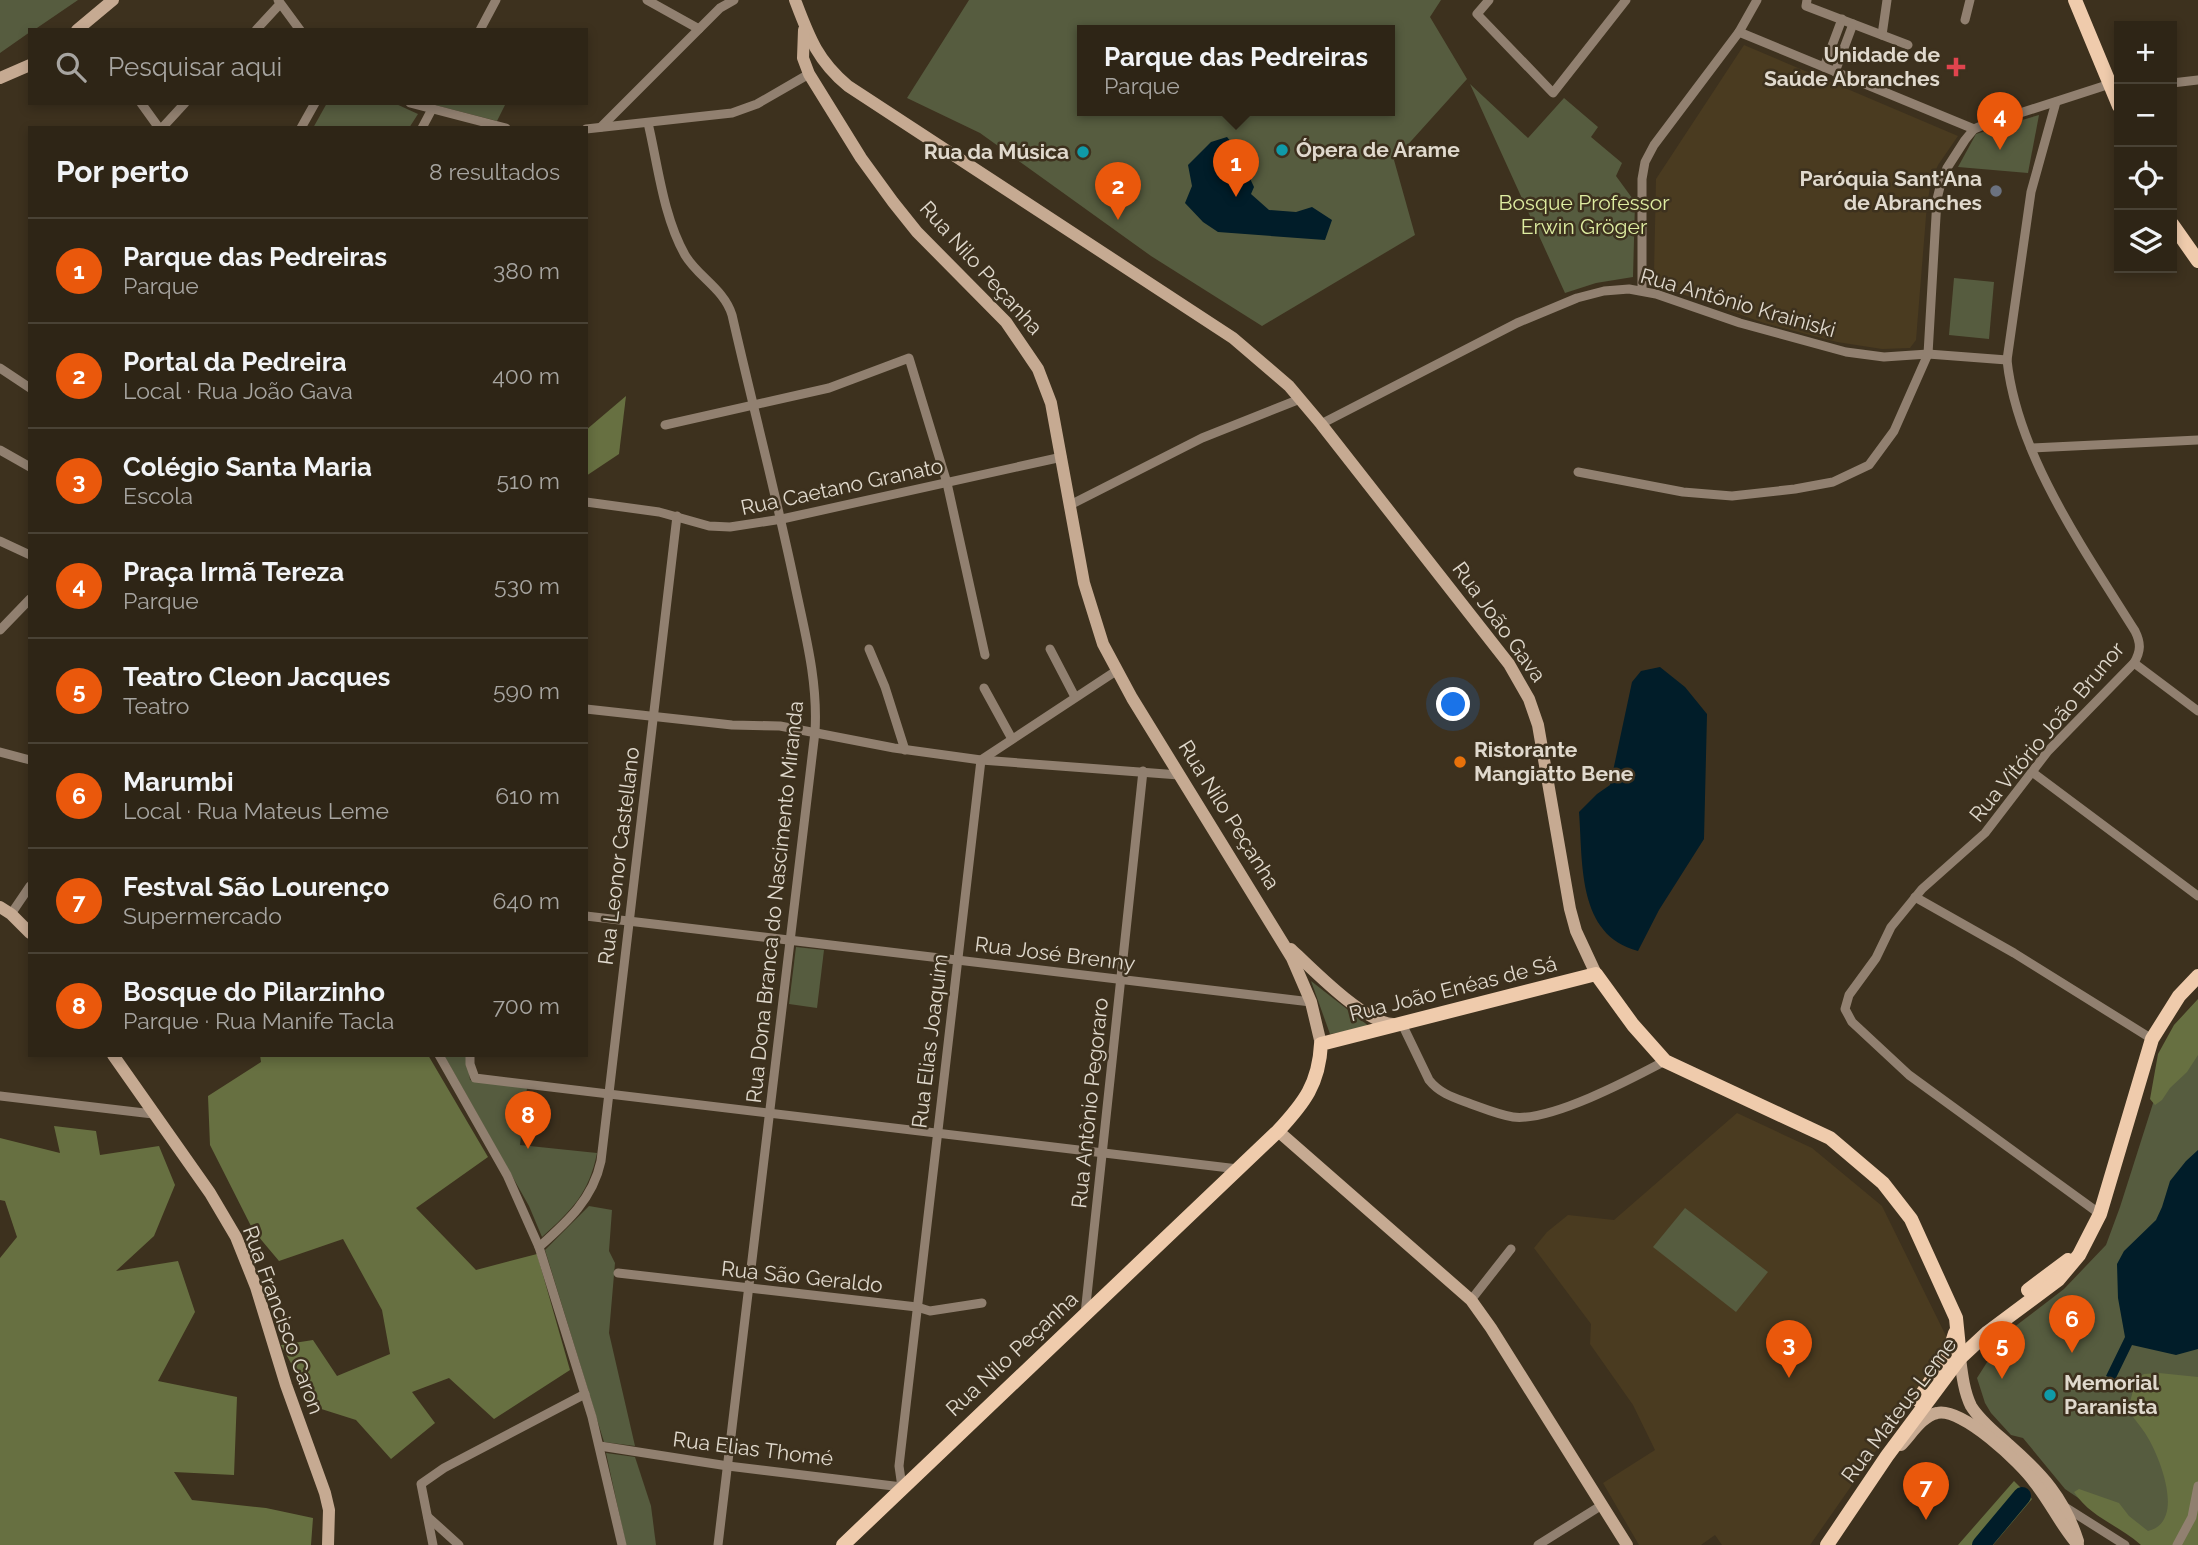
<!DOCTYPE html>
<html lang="pt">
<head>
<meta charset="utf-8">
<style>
	:root { --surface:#2e2516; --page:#3a3123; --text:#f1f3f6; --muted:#a7a5a1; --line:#494235; --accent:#ea580c }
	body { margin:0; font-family:Raleway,sans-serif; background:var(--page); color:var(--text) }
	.controls { position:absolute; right:21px; top:21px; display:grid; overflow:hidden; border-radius:0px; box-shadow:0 4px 10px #0003 }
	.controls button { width:63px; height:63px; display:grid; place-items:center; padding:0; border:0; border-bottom:2px solid var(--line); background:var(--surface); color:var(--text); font:35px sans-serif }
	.you { position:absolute; left:1454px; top:705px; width:24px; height:24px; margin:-18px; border:5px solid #fff; border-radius:50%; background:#1a73e8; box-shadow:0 0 0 10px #1a73e833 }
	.badge { display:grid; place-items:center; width:46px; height:46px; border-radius:50%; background:var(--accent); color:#fff; font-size:23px; font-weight:700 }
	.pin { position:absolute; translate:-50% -58px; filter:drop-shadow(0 2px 4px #0008) }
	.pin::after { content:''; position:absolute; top:37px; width:24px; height:21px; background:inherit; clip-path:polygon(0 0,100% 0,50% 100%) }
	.popup { position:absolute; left:1077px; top:25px; width:318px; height:91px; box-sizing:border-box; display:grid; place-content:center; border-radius:0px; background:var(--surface); filter:drop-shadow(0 2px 5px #0005); font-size:23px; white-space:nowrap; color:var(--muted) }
	.popup b { font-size:26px; color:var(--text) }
	.popup::after { content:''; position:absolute; left:50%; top:100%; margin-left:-14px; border:14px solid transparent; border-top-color:var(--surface) }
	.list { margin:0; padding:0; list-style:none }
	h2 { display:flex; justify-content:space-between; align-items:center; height:91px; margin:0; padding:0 28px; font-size:30px }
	h2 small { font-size:23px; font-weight:400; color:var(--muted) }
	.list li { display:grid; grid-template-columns:46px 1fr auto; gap:21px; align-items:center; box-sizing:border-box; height:105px; padding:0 28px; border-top:2px solid var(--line) }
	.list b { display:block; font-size:26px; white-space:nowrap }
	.list p { margin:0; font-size:23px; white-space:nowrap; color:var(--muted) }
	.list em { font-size:23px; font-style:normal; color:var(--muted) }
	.icon { flex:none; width:38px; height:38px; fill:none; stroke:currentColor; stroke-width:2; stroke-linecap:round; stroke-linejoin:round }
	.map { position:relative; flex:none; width:2198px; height:1545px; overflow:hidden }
	.search { position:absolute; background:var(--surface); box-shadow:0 4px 10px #0003; left:28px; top:28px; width:560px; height:77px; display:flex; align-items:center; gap:18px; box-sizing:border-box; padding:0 24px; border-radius:0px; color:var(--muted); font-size:26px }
	.panel { position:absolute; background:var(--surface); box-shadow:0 4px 10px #0003; left:28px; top:126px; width:560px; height:931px; border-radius:0px }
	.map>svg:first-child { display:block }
	.built { fill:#4a3b20 }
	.green { fill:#565c3f; fill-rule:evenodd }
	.forest { fill:#677041 }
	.water { fill:#011d29 }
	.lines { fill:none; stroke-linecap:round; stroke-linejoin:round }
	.river { stroke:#011d29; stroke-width:18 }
	.street { stroke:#918070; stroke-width:9 }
	.secondary { stroke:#c6aa92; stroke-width:12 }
	.primary { stroke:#efcbac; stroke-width:14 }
	.health-dot { fill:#e0444e; stroke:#3d311e; stroke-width:2.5 }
	.culture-dot { fill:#0f9aa8; stroke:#3d311e; stroke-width:2.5 }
	.worship-dot { fill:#6b7280; stroke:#3d311e; stroke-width:2.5 }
	.food-dot { fill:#e8710a; stroke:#3d311e; stroke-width:2.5 }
	.labels { text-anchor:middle; stroke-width:5; stroke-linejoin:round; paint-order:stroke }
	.poi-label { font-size:21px; font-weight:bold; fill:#e0d9cd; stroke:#3d311e; text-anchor:end }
	.park-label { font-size:21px; fill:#deeda1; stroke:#3d311e }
	.street-label { font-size:21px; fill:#e0d9cd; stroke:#3d311e }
</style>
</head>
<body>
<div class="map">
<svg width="2198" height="1545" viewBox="0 0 2198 1545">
	<rect width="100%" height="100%" fill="#3d311e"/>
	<g class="built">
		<polygon points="1744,45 1958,136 1938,165 1931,182 1927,204 1916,340 1910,348 1882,349 1837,342 1764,323 1659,286 1654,272 1656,179"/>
		<polygon points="1737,1113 1812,1148 1882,1206 1947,1338 1945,1352 1810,1545 1722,1545 1715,1535 1701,1545 1639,1545 1603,1483 1655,1450 1633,1405 1590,1344 1591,1324 1534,1248 1547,1232 1568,1215 1614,1220"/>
	</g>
	<g class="green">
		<polygon points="0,0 78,0 34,30 30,30 30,32 0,53"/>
		<path d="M969 0H1441L1430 17 1467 79 1394 160 1415 235 1262 326 1151 256 980 133 907 98ZM1082 31H1390V111H1082Z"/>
		<polygon points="1470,84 1528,138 1564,98 1598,127 1591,137 1622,163 1616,176 1635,202 1633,277 1596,283 1565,293"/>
		<polygon points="327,103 394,103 418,114 409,128 313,128"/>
		<polygon points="427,103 506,103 497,121"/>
		<polygon points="2039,115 2028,173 1958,167 1976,134"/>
		<polygon points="1954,278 1994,282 1989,339 1949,335"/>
		<polygon points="796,947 824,950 817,1008 789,1004"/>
		<polygon points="1311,981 1370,1027 1330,1034"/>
		<polygon points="2198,1002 2198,1545 2148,1545 2065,1489 2023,1438 2011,1435 1991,1413 1985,1403 1977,1378 2005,1334 2064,1289 2106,1245 2120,1207 2170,1050"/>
		<path d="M444 1055H467L470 1080 527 1088 520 1145 597 1153C589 1193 572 1210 542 1237L529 1206Z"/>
		<polygon points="589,1206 612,1210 609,1251 615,1263 609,1333 635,1446 604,1442 545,1250"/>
		<polygon points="1685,1208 1768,1272 1736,1312 1653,1247"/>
		<polygon points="606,1453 635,1457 651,1506 656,1545 626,1545"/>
	</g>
	<g class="forest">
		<polygon points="626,396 619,454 586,476 586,430"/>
		<polygon points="2198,999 2198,1055 2187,1072 2170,1088 2162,1100 2155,1105 2150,1099 2158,1054 2174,1025"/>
		<polygon points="260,1055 428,1055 488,1157 416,1208 476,1270 537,1254 570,1370 494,1419 449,1378 412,1392 435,1423 391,1459 356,1420 315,1407 281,1345 313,1340 337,1376 390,1354 382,1310 343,1239 279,1261 253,1230 210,1145 208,1096 261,1062"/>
		<polygon points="54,1126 96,1131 100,1155 159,1146 175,1185 154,1236 116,1271 178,1261 195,1312 158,1381 237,1397 234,1475 174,1472 192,1500 266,1508 313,1518 311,1545 0,1545 0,1258 17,1237 5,1201 0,1200 0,1138 60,1153"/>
		<path d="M2159 1373 2198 1377V1545H2141C2119 1525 2091 1518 2074 1492L2079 1489 2119 1503 2129 1516 2148 1531C2187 1522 2159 1454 2145 1433 2140 1425 2133 1418 2128 1410L2136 1379 2144 1374Z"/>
		<polygon points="2014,1481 2032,1499 1993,1545 1958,1545"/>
	</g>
	<g class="water">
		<polygon points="1227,137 1244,158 1246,170 1254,187 1251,194 1269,210 1296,212 1312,207 1332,220 1325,240 1218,232 1203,222 1185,203 1192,186 1188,165 1211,142"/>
		<path d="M1660 667 1685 687 1707 714 1704 839 1659 910 1638 951C1577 935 1583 864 1579 812L1597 794 1610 785 1632 682 1641 671Z"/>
		<polygon points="2198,1150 2198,1349 2176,1355 2132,1345 2115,1380 2106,1376 2125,1337 2118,1298 2117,1264 2124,1251 2156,1220 2162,1207 2170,1181 2186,1161"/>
	</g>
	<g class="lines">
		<polyline class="river" points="1981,1545 2022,1496"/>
		<g class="street">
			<polyline points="278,0 300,30"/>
			<polyline points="647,0 699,29"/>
			<polyline points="1489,0 1477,14 1553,93 1626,0"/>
			<polyline points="1807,0 1806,6 1908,45"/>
			<polyline points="1965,20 1970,0"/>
			<polyline points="256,30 280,4"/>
			<polyline points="480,30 496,0"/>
			<polyline points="1739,32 1974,129"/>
			<polyline points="1882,35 1887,0"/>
			<polyline points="1824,67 1842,19"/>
			<polyline points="1835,72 1853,24"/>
			<polyline points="2172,83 2198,80"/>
			<path d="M2056 102 2031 192 2007 360C2017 455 2085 551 2135 631 2141 643 2141 651 2134 663L2048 751 1985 833 1922 889 1891 927 1876 958 1849 995 1845 1009 1852 1022 1909 1075 2100 1214"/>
			<polyline points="141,103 159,128"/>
			<polyline points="410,103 506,128"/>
			<path d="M648 123C658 165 663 216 685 255 698 277 724 289 732 315 753 407 777 498 796 590 806 637 818 683 815 732L718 1545"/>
			<polyline points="601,127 720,8 734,0"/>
			<polyline points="162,128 185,103"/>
			<polyline points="301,128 315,103"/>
			<polyline points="422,128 431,111"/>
			<polyline points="586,129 732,113 757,104 809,74"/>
			<polyline points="1642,290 1642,179 1645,162 1654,145 1739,32 1757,0"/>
			<polyline points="0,368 30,388"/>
			<polyline points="1321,424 1517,323 1577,298 1604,291 1629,289 1656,294 1740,323 1846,352 1884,357 1928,354 2007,360"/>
			<polyline points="665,425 829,388 909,358 947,483 985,655"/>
			<polyline points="2031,448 2198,440"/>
			<polyline points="0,450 30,467"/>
			<polyline points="1578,472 1683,492 1732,496 1795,489 1833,482 1869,465 1894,431 1928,354 1937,199 1941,183 1947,168 1965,140 1974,129 1986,124 2110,84"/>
			<polyline points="586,502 659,512 709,526 730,527 782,519 1062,457"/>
			<polyline points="1070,505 1202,438 1300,399"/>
			<polyline points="0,541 30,555"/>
			<polyline points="0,630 30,599"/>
			<polyline points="869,649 885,687 905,750"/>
			<polyline points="1050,649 1075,697"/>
			<polyline points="2134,663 2198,711"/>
			<polyline points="984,688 1012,739"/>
			<polyline points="586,709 732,725 780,726 894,748 981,760 1179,775"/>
			<polyline points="0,752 30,760"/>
			<polyline points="2032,772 2198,896"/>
			<polyline points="1915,897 2014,953 2152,1039"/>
			<polyline points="11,914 30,886"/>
			<polyline points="586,916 1311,1002"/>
			<path d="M1402 1024 1429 1080C1440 1094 1455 1098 1471 1104 1485 1109 1499 1115 1513 1117 1550 1122 1631 1079 1665 1061"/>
			<polyline points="439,1055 507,1175 539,1247"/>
			<polyline points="470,1055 470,1064 475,1078 1238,1169"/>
			<polyline points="0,1096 153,1114"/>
			<polyline points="618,1273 917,1307 930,1311 982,1303"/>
			<polyline points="1471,1300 1511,1249"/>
			<polyline points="1085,1314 1143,771"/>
			<polyline points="600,1446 728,1466 902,1487 899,1466 981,760 1116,671"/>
			<polyline points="2065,1507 2125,1545"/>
			<polyline points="428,1517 459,1545"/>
			<polyline points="433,1545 421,1484 444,1468 585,1394"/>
			<path d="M622 1545 592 1417 539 1247C567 1222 593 1199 601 1161L677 516"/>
			<polyline points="1538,1545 1602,1505"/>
			<polyline points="2177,1545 2192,1517 2198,1486"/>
		</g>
		<g class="secondary">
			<path d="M795 0C809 37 817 60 848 86L1233 338 1289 386 1321 424 1509 664 1529 699 1538 725 1570 909 1576 931 1596 974"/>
			<polyline points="77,30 113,0"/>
			<polyline points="804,30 803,58 809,74 861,158 893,202 917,232 1006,322 1038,369 1051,403 1084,583 1103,644 1132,698 1292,958 1311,1002 1321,1044"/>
			<polyline points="0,78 30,65"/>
			<polyline points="0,907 11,914 30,933"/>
			<path d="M1291 949C1312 969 1365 1023 1393 1024"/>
			<polyline points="113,1055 210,1193 236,1237 256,1287 286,1385 325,1493 329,1510 328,1545"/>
			<polyline points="1278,1131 1471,1300 1491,1328 1627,1545"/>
			<path d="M1960 1358C1962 1374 1964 1392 1971 1406 1980 1421 1997 1434 2009 1445 2043 1475 2064 1498 2078 1541"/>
			<path d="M1901 1445C1911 1435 1922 1416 1937 1413 1962 1407 2021 1463 2035 1483 2051 1503 2061 1526 2078 1545"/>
		</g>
		<g class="primary">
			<polyline points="2075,0 2119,106"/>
			<polyline points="2172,224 2198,261"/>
			<polyline points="2028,1290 2068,1260"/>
			<polyline points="1918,1400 1948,1355 1955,1333"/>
			<path d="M843 1545 1278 1131C1304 1103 1319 1084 1321 1044L1596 974 1633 1025 1665 1061 1830 1138 1883 1183 1911 1219 1956 1318 1960 1358"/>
			<polyline points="1827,1545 1887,1456 1960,1358 1988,1332 2058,1280 2079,1255 2100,1214 2152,1039 2179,996 2198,976"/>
		</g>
	</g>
	<path class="health-dot" d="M1952.5 56.5h7v7h7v7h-7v7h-7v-7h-7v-7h7z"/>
	<g class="culture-dot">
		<circle cx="1282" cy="150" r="7"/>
		<circle cx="1083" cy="152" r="7"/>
		<circle cx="2050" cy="1395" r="7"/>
	</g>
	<circle class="worship-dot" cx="1996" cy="191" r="7"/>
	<circle class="food-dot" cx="1460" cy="762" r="7"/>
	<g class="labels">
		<g class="poi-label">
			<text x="1940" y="62">Unidade de<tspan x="1940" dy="24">Saúde Abranches</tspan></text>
			<text x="1296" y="157" text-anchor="start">Ópera de Arame</text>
			<text x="1069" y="159">Rua da Música</text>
			<text x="1982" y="186">Paróquia Sant'Ana<tspan x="1982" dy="24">de Abranches</tspan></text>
			<text x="1474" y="757" text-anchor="start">Ristorante<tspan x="1474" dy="24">Mangiatto Bene</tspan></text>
			<text x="2064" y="1390" text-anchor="start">Memorial<tspan x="2064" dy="24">Paranista</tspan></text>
		</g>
		<g class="park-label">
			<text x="1584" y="210">Bosque Professor<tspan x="1584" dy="24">Erwin Gröger</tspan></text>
		</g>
		<g class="street-label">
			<text transform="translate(981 268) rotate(48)" y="7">Rua Nilo Peçanha</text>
			<text transform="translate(1738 303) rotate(16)" y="7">Rua Antônio Krainiski</text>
			<text transform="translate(842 487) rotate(-12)" y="7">Rua Caetano Granato</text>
			<text transform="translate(1499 622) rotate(54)" y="7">Rua João Gava</text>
			<text transform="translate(2047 732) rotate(-50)" y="7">Rua Vitório João Brunor</text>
			<text transform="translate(1229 815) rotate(58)" y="7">Rua Nilo Peçanha</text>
			<text transform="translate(619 856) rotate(-83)" y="7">Rua Leonor Castellano</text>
			<text transform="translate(775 902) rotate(-84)" y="7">Rua Dona Branca do Nascimento Miranda</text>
			<text transform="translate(1055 954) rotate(7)" y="7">Rua José Brenny</text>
			<text transform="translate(1453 989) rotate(-14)" y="7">Rua João Enéas de Sá</text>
			<text transform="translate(930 1041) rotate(-83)" y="7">Rua Elias Joaquim</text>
			<text transform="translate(1090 1103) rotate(-84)" y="7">Rua Antônio Pegoraro</text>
			<text transform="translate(802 1277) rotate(6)" y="7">Rua São Geraldo</text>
			<text transform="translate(283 1320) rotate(70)" y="7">Rua Francisco Caron</text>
			<text transform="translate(1012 1354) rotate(-43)" y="7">Rua Nilo Peçanha</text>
			<text transform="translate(1899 1410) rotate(-53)" y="7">Rua Mateus Leme</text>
			<text transform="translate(753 1449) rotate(7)" y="7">Rua Elias Thomé</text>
		</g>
	</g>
</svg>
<div class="controls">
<button>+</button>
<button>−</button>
<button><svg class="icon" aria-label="locate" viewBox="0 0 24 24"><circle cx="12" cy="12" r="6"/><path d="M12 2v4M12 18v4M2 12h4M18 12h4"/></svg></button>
<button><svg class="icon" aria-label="layers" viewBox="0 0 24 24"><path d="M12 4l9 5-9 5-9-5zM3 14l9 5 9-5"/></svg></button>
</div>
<div class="you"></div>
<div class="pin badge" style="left:1236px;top:197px">1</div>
<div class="popup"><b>Parque das Pedreiras</b>Parque</div>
<div class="pin badge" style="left:1118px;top:220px">2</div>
<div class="pin badge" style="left:1789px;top:1378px">3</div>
<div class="pin badge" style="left:2000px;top:150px">4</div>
<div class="pin badge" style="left:2002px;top:1379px">5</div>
<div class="pin badge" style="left:2072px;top:1353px">6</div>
<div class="pin badge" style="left:1926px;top:1520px">7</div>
<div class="pin badge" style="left:528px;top:1149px">8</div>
<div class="search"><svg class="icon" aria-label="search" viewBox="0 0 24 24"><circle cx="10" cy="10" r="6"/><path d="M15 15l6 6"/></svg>Pesquisar aqui</div>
<section class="panel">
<h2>Por perto<small>8 resultados</small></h2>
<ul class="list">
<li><span class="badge">1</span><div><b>Parque das Pedreiras</b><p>Parque</p></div><em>380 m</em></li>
<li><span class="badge">2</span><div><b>Portal da Pedreira</b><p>Local · Rua João Gava</p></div><em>400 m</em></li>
<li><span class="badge">3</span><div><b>Colégio Santa Maria</b><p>Escola</p></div><em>510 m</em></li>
<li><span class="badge">4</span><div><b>Praça Irmã Tereza</b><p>Parque</p></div><em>530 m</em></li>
<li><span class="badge">5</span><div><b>Teatro Cleon Jacques</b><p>Teatro</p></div><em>590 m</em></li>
<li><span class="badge">6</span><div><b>Marumbi</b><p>Local · Rua Mateus Leme</p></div><em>610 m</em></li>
<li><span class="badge">7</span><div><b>Festval São Lourenço</b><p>Supermercado</p></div><em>640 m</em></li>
<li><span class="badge">8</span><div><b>Bosque do Pilarzinho</b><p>Parque · Rua Manife Tacla</p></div><em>700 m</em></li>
</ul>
</section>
</div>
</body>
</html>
